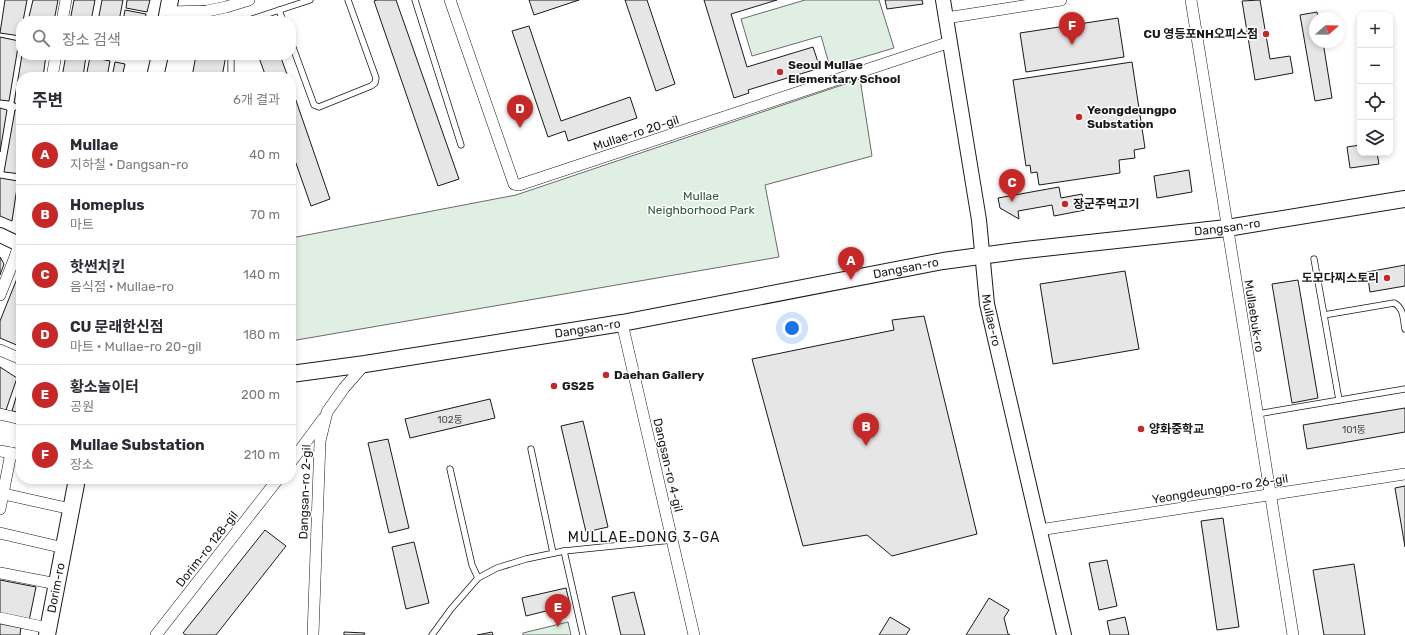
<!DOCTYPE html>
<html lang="ko">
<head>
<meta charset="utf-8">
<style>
	:root { --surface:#fff; --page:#f7f7f7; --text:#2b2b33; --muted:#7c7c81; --line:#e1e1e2; --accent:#c62828 }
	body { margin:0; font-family:Rubik,"Noto Sans KR",sans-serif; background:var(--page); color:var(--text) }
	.controls { position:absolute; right:12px; top:12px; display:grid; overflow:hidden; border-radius:8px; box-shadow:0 2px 6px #0003 }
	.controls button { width:36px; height:36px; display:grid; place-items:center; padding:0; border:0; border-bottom:1px solid var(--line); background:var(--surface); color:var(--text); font:20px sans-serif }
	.compass { position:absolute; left:1309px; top:12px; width:36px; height:36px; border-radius:50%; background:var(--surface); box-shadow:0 2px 6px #0003; rotate:70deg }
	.you { position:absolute; left:792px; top:328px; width:14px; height:14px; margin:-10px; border:3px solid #fff; border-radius:50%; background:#1a73e8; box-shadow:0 0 0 6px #1a73e833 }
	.badge { display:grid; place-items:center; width:26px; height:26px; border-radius:50%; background:var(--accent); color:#fff; font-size:13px; font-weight:700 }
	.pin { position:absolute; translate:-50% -33px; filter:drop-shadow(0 1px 2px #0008) }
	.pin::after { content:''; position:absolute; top:21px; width:14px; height:12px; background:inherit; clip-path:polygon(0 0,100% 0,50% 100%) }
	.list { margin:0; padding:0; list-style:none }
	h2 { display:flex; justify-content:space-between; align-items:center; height:52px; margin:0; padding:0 16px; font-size:17px }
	h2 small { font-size:13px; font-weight:400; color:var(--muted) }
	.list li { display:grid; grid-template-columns:26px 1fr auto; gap:12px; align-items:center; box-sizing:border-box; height:60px; padding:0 16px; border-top:1px solid var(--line) }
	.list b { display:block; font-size:15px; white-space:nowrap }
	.list p { margin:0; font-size:13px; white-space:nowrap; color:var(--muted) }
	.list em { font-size:13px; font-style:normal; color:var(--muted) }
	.icon { flex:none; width:22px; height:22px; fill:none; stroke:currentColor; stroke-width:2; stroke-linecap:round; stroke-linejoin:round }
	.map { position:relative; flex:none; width:1405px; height:635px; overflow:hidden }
	.search { position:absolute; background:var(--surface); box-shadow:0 2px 6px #0003; left:16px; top:16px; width:280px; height:44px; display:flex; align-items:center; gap:10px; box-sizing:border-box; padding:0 14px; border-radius:16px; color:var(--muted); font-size:15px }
	.panel { position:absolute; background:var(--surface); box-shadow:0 2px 6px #0003; left:16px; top:72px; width:280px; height:412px; border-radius:16px }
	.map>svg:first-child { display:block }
	.green { fill:#e0efe3; stroke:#6a6a6a }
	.building { fill:#e6e6e6; stroke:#1a1a1a }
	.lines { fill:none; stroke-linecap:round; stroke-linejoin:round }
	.service-casing { stroke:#1a1a1a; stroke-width:7 }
	.minor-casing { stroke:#1a1a1a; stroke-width:12 }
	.tertiary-casing { stroke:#1a1a1a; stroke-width:16 }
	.secondary-casing { stroke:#1a1a1a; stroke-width:18 }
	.service { stroke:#fff; stroke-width:5.5 }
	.minor { stroke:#fff; stroke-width:11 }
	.tertiary { stroke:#fff; stroke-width:14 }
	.secondary { stroke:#fff; stroke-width:16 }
	.poi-dot { fill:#c62828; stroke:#fff; stroke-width:1.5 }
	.labels { text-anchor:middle; stroke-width:3; stroke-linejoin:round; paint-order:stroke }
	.number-label { font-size:10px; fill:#4d4d4d }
	.poi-label { font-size:12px; font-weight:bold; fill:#1a1a1a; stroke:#fff; text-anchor:start }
	.street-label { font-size:12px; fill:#1a1a1a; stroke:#fff }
	.park-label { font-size:12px; fill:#2b5a34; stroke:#fff }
	.quarter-label { font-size:14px; letter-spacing:1px; fill:#1a1a1a; stroke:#fff }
</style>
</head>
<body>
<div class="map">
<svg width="1405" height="635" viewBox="0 0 1405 635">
	<rect width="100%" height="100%" fill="#fff"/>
	<g class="green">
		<polygon points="805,0 879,0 894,48 830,67 821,36 752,56 741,19"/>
		<polygon points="860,79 872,156 765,185 779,257 291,341 291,238 516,195"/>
		<polygon points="568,622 571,635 523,635 523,633"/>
	</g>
	<g class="building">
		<polygon points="5,0 27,0 23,21 21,21 20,36 0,33"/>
		<polygon points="33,0 58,0 54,21 28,21"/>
		<polygon points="74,0 95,0 91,21 70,21"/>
		<polygon points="102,0 123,0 119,21 98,21"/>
		<polygon points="127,0 150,0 147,12 126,8"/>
		<polygon points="377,0 396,0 459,179 438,186 374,1"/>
		<polygon points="529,0 579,0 534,15"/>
		<polygon points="625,0 647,0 675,84 656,91"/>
		<polygon points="704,0 777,0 731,14 747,67 813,47 820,68 748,90 749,93 734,98"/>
		<polygon points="885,0 922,0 923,4 887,9"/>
		<polygon points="1260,0 1270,59 1290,56 1293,73 1255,80 1242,1"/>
		<polygon points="125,10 146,14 145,21 123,21"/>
		<polygon points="1317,12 1318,18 1315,18 1315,42 1323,42 1332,98 1315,101 1300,15"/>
		<polygon points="1118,18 1124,57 1026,72 1020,33"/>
		<polygon points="529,26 561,121 630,97 637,118 568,141 565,131 548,137 512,31"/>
		<polygon points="0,37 19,41 9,101 0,100"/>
		<polygon points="22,55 46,55 43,77 21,77 21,104 14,103"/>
		<polygon points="66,55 86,56 83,77 62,77"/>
		<polygon points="116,55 139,55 138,59"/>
		<polygon points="196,55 226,55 222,77 192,77"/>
		<polygon points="258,55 280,55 288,77 266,77"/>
		<polygon points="90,57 110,61 107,77 86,77"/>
		<polygon points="115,62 125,64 122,77 112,77"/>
		<polygon points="1132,62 1145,148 1134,150 1135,158 1119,160 1120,173 1039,185 1037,172 1031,173 1030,165 1026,166 1013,80"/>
		<polygon points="291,86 330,199 311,206 291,149"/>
		<polygon points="0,108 7,110 0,152"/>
		<polygon points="15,110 21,112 21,174 4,172"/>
		<polygon points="1360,145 1360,153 1377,153 1379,164 1350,168 1347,147"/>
		<polygon points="1189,170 1192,192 1157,198 1154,176"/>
		<polygon points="0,178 18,181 12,221 0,216"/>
		<polygon points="1059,187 1061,198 1082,194 1085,210 1054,216 1052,205 1018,211 1019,219 1000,208 998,198"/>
		<polygon points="0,257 4,264 0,275"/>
		<polygon points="1405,265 1405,286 1370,292 1367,272"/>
		<polygon points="20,271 21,340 19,346 0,338 0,321"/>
		<polygon points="1125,271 1139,349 1053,364 1040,284"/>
		<polygon points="1298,280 1318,398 1292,403 1272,284"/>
		<polygon points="924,316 977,534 892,556 867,535 803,546 752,359 894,330 892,320"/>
		<polygon points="0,367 17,378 6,410 0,409"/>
		<polygon points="21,381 21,413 12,411"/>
		<polygon points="490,399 495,418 410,438 405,419"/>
		<polygon points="1405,408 1405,432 1307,449 1303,425"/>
		<polygon points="583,421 608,527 586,532 561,426"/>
		<polygon points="388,439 409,528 389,533 368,443"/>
		<polygon points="1405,486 1405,547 1395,488"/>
		<polygon points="1223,518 1239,627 1217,630 1201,521"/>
		<polygon points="265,530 286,546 216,635 186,635 183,633"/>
		<polygon points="414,542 429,603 406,609 392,547"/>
		<polygon points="1107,560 1117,606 1099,610 1089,563"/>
		<polygon points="1354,564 1365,635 1324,635 1313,570"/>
		<polygon points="0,580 36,587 29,621 0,615"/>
		<polygon points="566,588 570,605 526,616 522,598"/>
		<polygon points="634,592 645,635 621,635 612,597"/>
		<polygon points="989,598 1009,610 1004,618 1008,634 1010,635 966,635"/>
		<polygon points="890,617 910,629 906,635 879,635"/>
		<polygon points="1125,617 1129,635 1110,635 1107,621"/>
		<polygon points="0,622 21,626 20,635 0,635"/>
		<polygon points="344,632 365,633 364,635 344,635"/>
		<polygon points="492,632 493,635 477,635"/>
	</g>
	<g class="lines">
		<g class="service-casing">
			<g id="service">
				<polyline points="415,0 461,145"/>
				<polyline points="279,10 283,21"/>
				<polyline points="246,21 310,0"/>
				<polyline points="291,42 314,105 319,107 371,86 375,83 376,78 348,0"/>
				<polyline points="231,55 231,77"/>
				<polyline points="1314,259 1324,315"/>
				<path d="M1339 400 1324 315 1394 303C1404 308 1403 319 1405 329"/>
				<polyline points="1257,414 1405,389"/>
				<polyline points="531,449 553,553"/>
				<polyline points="450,469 472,565 478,578"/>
				<polyline points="564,551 583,635"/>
				<polyline points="432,635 451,609 478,578 497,568 526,559 564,551 672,540"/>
			</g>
		</g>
		<g class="minor-casing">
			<g id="minor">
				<polyline points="450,0 514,184 519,185 950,42"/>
				<polyline points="1191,0 1293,635"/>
				<polyline points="168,12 207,11 226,7 249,0"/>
				<polyline points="946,18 1061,0"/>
				<polyline points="62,21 66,0"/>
				<polyline points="52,77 56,55"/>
				<polyline points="0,295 15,257 21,238"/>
				<polyline points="622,323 694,635"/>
				<polyline points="0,350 21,359"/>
				<polyline points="0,414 21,419"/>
				<polyline points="0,451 21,455"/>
				<polyline points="291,462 323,419"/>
				<polyline points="0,493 71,509"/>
				<polyline points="0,509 11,453"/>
				<polyline points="1039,530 1405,474"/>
				<polyline points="0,533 64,548"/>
				<polyline points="0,573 57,584"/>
				<polyline points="0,618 48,628"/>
				<polyline points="156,635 278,479"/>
				<polyline points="313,635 320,441 327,412 344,388 365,364"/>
			</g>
		</g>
		<g class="tertiary-casing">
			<g id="tertiary">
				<path id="s1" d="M943 0 979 220 987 304 1064 635"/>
				<polyline points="0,235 21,245"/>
			</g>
		</g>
		<g class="secondary-casing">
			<g id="secondary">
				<polyline points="166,21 170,0"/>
				<polyline points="155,77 160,55"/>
				<path id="s2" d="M291 374 365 364 622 323 943 261 1025 250 1227 228 1405 199"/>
				<path id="s3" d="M47 635 77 479"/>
			</g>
		</g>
		<use href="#service" class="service"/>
		<use href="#minor" class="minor"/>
		<use href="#tertiary" class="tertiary"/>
		<use href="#secondary" class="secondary"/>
	</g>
	<g class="poi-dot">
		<circle cx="1266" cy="34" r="4"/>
		<circle cx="780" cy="72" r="4"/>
		<circle cx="1079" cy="117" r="4"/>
		<circle cx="1065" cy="204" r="4"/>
		<circle cx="1387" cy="278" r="4"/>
		<circle cx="606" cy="375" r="4"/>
		<circle cx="554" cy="386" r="4"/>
		<circle cx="1141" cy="429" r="4"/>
	</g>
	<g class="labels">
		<g class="number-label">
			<text x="450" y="423">102동</text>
			<text x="1354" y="433">101동</text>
		</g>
		<g class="poi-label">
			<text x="1258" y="38" text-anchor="end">CU 영등포NH오피스점</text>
			<text x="788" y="69">Seoul Mullae<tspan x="788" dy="14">Elementary School</tspan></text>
			<text x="1087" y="114">Yeongdeungpo<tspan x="1087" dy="14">Substation</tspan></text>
			<text x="1073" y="208">장군주먹고기</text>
			<text x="1379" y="282" text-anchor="end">도모다찌스토리</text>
			<text x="614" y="379">Daehan Gallery</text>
			<text x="562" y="390">GS25</text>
			<text x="1149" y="433">양화중학교</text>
		</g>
		<g class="street-label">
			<text transform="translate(636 133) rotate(-18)" y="4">Mullae-ro 20-gil</text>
			<text dy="4" stroke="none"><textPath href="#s2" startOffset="948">Dangsan-ro</textPath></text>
			<text dy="4" stroke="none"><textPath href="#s2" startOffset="624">Dangsan-ro</textPath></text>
			<text transform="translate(1254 316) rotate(81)" y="4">Mullaebuk-ro</text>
			<text dy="4" stroke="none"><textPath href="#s1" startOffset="324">Mullae-ro</textPath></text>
			<text dy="4" stroke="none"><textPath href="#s2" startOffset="300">Dangsan-ro</textPath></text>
			<text transform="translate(668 465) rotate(77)" y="4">Dangsan-ro 4-gil</text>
			<text transform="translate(1220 489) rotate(-9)" y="4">Yeongdeungpo-ro 26-gil</text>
			<text transform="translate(305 492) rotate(-88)" y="4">Dangsan-ro 2-gil</text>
			<text transform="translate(207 549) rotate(-52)" y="4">Dorim-ro 128-gil</text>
			<text dy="4" stroke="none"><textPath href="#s3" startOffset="48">Dorim-ro</textPath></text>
		</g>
		<g class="park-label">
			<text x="701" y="200">Mullae<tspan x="701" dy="14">Neighborhood Park</tspan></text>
		</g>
		<g class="quarter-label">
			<text x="644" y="542">MULLAE-DONG 3-GA</text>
		</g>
	</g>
</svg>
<div class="controls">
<button>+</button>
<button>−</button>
<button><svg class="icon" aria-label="locate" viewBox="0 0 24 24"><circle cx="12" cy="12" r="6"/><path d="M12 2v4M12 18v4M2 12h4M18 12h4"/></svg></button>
<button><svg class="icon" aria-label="layers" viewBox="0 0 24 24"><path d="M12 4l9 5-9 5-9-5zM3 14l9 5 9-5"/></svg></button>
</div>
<svg class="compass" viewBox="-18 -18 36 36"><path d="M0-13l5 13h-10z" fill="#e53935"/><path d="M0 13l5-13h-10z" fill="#7c7c81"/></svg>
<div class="you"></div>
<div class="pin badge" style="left:851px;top:280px">A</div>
<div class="pin badge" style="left:866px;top:446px">B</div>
<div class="pin badge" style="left:1012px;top:202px">C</div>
<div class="pin badge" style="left:520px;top:128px">D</div>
<div class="pin badge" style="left:558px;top:627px">E</div>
<div class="pin badge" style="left:1072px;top:45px">F</div>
<div class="search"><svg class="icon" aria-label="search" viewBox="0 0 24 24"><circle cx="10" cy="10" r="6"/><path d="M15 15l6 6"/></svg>장소 검색</div>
<section class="panel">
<h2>주변<small>6개 결과</small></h2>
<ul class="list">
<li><span class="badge">A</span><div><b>Mullae</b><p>지하철 · Dangsan-ro</p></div><em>40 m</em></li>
<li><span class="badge">B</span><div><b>Homeplus</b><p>마트</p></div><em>70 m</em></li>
<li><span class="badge">C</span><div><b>핫썬치킨</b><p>음식점 · Mullae-ro</p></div><em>140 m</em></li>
<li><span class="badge">D</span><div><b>CU 문래한신점</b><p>마트 · Mullae-ro 20-gil</p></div><em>180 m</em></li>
<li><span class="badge">E</span><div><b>황소놀이터</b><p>공원</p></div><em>200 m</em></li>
<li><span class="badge">F</span><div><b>Mullae Substation</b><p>장소</p></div><em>210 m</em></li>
</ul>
</section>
</div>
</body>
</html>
